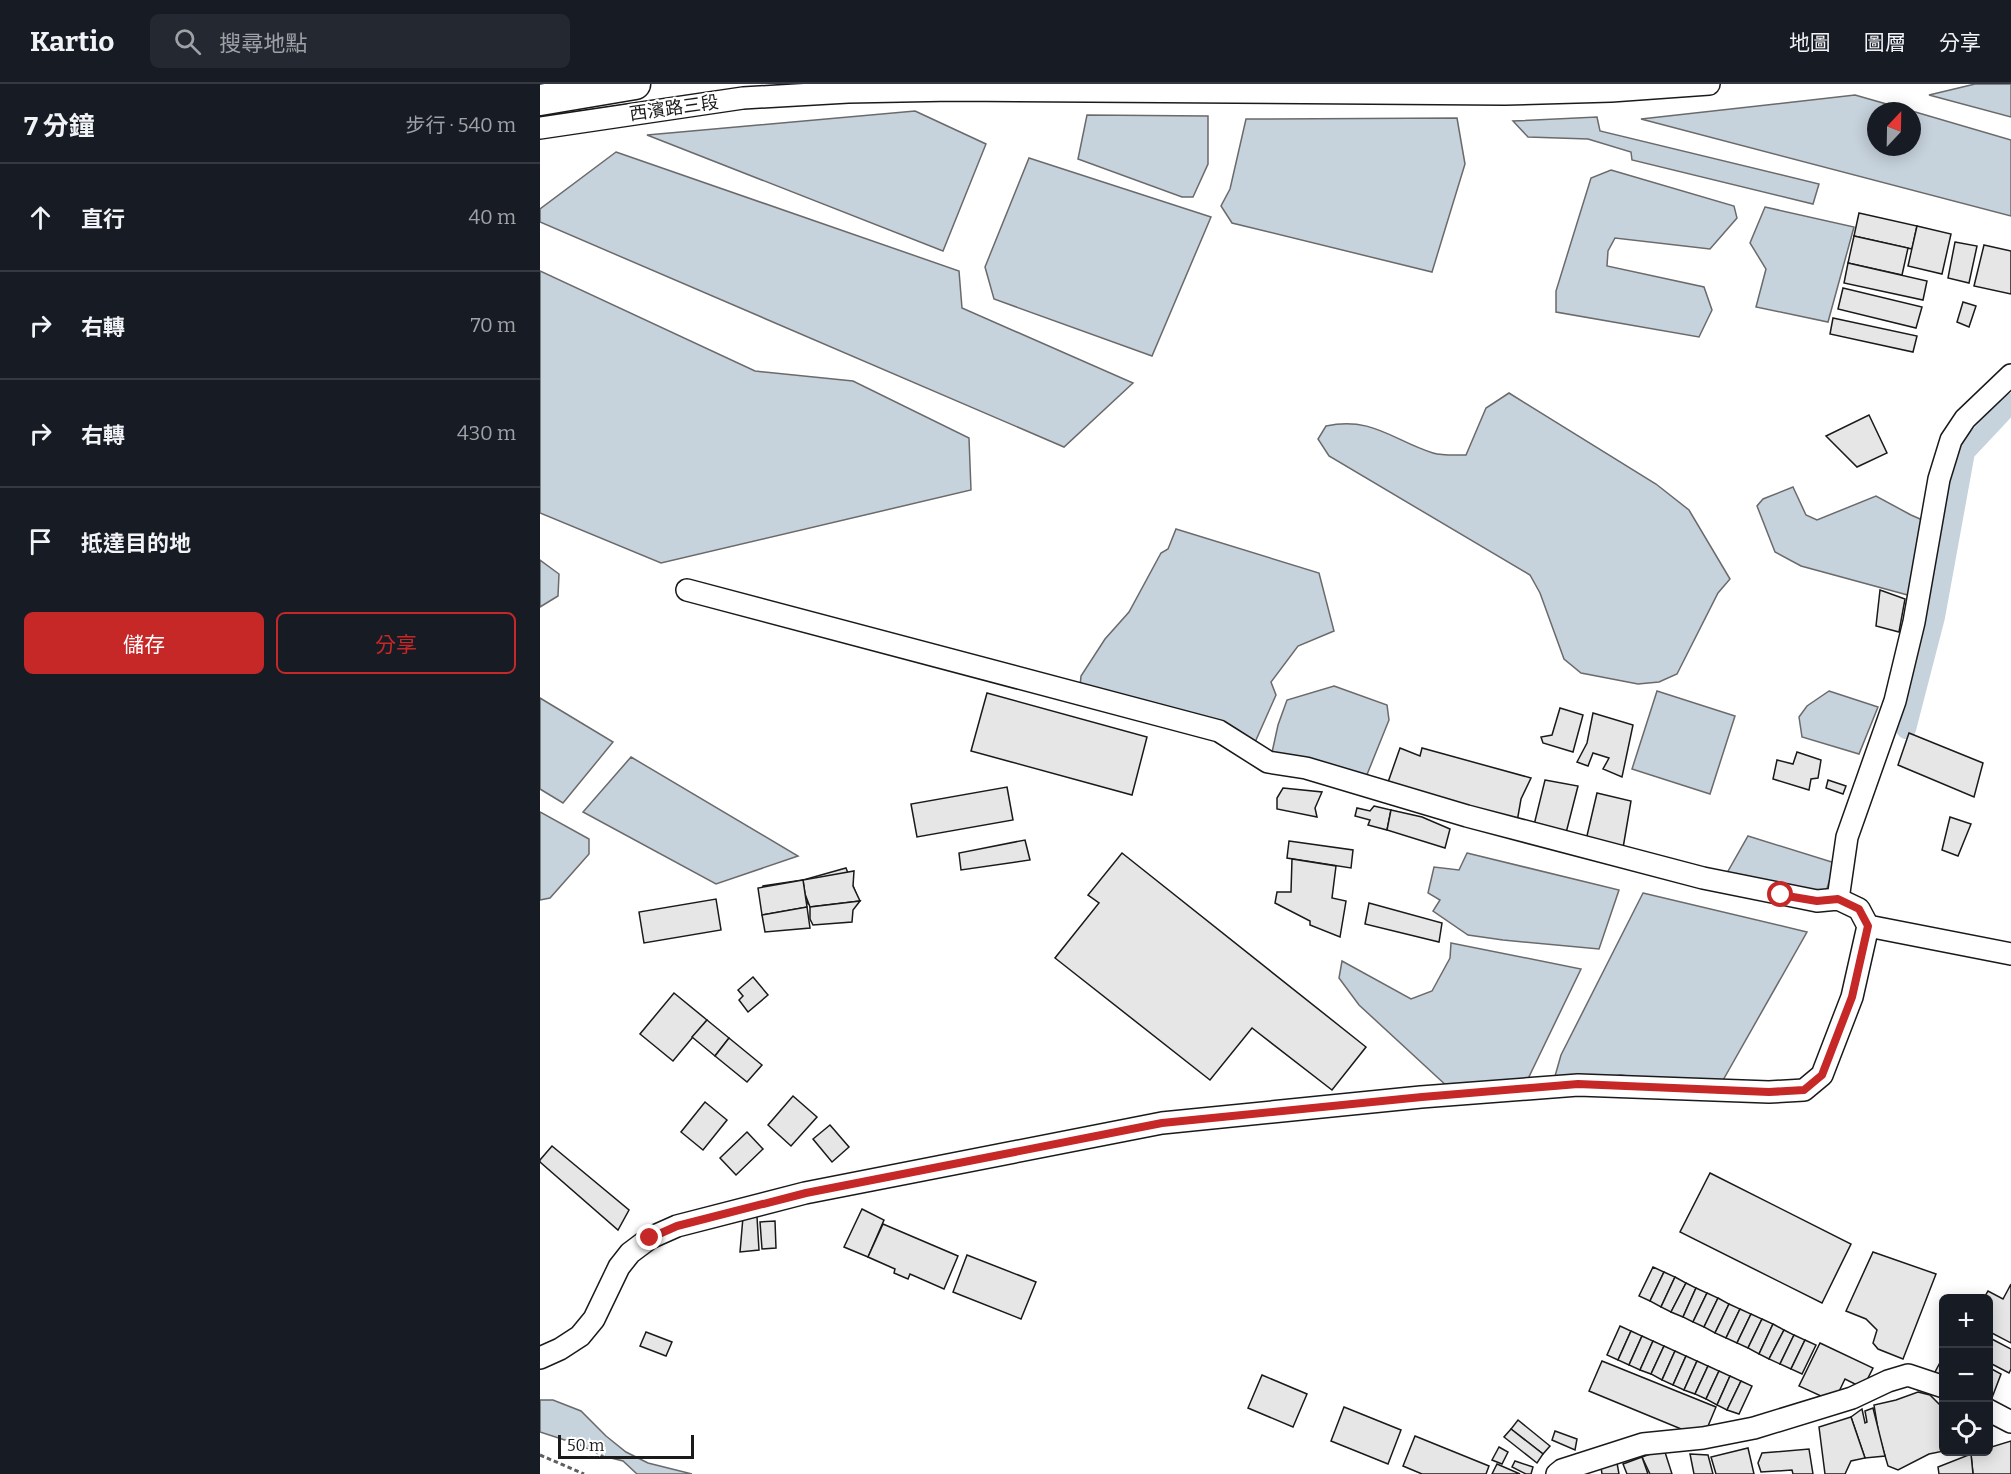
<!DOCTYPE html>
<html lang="zh-TW">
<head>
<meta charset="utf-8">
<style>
	:root { --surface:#171b24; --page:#242831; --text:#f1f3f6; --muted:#9ea1a6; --line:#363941; --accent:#c62828 }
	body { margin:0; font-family:Bitter,"Noto Sans TC",serif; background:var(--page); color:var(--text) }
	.controls { position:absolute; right:18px; bottom:18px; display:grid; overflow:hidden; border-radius:9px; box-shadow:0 3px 15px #0003 }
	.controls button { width:54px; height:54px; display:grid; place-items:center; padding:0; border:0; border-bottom:2px solid var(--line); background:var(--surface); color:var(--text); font:30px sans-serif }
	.compass { position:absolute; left:1327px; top:18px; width:54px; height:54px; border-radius:50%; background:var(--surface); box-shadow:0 3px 15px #0003; rotate:22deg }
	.scale { position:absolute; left:18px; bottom:15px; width:136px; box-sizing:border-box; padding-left:6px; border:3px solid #1a1a1a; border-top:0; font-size:16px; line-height:21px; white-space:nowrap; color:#1a1a1a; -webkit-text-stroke:4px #fff; paint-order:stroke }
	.stop { position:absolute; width:18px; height:18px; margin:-14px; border:4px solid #c62828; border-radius:50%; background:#fff }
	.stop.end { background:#c62828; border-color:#fff; box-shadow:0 2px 6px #0008 }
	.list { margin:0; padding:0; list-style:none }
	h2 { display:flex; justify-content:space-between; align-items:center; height:78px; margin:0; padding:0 24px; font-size:26px }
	h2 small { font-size:20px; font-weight:400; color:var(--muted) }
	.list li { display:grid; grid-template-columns:39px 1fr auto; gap:18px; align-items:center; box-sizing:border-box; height:108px; padding:0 24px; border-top:2px solid var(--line) }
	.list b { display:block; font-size:22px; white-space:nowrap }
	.list em { font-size:20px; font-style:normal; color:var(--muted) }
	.actions { display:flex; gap:12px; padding:18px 24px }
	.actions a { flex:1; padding:14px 0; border:2px solid var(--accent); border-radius:9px; text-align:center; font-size:21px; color:var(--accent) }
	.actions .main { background:var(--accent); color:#fff }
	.icon { flex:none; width:33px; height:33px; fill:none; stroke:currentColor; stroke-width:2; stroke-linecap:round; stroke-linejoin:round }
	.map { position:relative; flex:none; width:1471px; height:1390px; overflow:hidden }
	header { display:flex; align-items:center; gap:36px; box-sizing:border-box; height:84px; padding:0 30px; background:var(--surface); border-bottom:2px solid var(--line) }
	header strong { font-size:28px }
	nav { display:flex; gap:33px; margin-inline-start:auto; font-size:21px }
	.search { width:420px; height:54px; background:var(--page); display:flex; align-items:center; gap:15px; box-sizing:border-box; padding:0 21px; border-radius:9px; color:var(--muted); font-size:22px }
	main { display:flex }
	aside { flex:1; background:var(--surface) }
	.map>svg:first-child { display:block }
	.water { fill:#c6d2dc; stroke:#6a6a6a; stroke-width:1.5 }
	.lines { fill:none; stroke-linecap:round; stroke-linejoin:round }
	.canal { stroke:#c6d2dc; stroke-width:20 }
	.building { fill:#e6e6e6; stroke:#1a1a1a; stroke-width:1.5 }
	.minor-casing { stroke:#1a1a1a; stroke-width:24 }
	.highway-casing { stroke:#1a1a1a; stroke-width:33 }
	.path { stroke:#5f5f5f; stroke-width:3; stroke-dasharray:4.5 3; stroke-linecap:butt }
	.minor { stroke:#fff; stroke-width:21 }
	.highway { stroke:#fff; stroke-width:30 }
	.route { stroke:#c62828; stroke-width:8 }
	.labels { text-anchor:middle; stroke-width:4.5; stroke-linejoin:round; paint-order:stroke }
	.street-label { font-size:18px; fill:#1a1a1a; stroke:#fff }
</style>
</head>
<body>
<header>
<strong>Kartio</strong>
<div class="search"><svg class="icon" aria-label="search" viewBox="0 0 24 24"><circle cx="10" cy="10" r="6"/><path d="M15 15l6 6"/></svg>搜尋地點</div>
<nav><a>地圖</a><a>圖層</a><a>分享</a></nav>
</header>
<main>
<aside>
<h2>7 分鐘<small>步行 · 540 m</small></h2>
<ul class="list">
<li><svg class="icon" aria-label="ahead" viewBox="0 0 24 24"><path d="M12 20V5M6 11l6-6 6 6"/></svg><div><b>直行</b></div><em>40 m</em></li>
<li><svg class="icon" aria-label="right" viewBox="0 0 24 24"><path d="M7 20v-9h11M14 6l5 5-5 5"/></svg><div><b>右轉</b></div><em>70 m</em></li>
<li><svg class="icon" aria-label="right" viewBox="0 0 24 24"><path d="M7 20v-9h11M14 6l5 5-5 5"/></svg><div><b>右轉</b></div><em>430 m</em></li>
<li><svg class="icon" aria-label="arrive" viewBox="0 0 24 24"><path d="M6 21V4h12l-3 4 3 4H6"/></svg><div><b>抵達目的地</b></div></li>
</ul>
<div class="actions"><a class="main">儲存</a><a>分享</a></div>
</aside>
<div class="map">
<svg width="1471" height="1390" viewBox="0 0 1471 1390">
	<rect width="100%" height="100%" fill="#fff"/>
	<g class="water">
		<polygon points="1435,0 1471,0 1471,33 1389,11"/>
		<polygon points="1315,11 1371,27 1336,27 1336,63 1372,63 1372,27 1471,56 1471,132 1101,35"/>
		<polygon points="375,27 446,60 403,167 107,51"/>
		<polygon points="547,31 668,32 668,80 653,113 642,113 538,75"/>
		<polygon points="1057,33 1060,47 1279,100 1273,120 1092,76 1091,68 1048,55 988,53 973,37"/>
		<polygon points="917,34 925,80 892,188 692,139 681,122 690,105 706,35"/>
		<polygon points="76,68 419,187 422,224 593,299 524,363 0,138 0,125"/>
		<polygon points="489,74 671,133 612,272 454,215 445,183"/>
		<polygon points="1071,86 1194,122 1197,134 1170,165 1075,154 1068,167 1067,182 1164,203 1172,226 1159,253 1016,228 1016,207 1051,94"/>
		<polygon points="1225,123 1314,143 1288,238 1216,223 1226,185 1210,159"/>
		<polygon points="0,187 215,287 313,297 429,354 431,406 121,479 0,429"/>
		<path d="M969 309 1116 400 1149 426 1190 495 1178 509 1137 590 1119 598 1098 600 1041 589 1024 575 1000 509 990 491 789 372 778 355 786 342C832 332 854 357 893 369 903 372 916 371 926 371L946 324Z"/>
		<polygon points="1253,403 1266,431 1277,436 1336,412 1371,431 1387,438 1375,513 1261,482 1235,468 1217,422 1223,415"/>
		<polygon points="636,445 779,489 794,547 758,562 731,598 736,611 712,665 539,613 541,592 565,555 589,528 621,469 628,465"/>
		<polygon points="0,476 19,490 18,512 0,523"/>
		<polygon points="794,602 847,621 849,636 824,698 731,673 738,641 747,616"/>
		<polygon points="1117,607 1195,632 1170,710 1092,685"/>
		<polygon points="1289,607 1338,623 1319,670 1262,653 1259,633 1267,622"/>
		<polygon points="0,614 73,658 23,719 0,705"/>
		<polygon points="91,673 258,772 176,800 43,728"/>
		<polygon points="0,728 49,755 49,770 10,814 0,816"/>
		<polygon points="1208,752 1295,779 1283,817 1183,796"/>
		<polygon points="927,769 1079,806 1059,865 963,856 928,851 893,827 900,816 888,809 894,783 919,786"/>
		<polygon points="1103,809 1267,848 1178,1005 1081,991 1062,994 1015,992 1021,971"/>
		<polygon points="911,859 1041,885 985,1001 909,1004 819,921 799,894 802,877 871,915 892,907 910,874"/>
		<polygon points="0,1316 13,1316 41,1327 66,1352 86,1368 108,1379 152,1390 97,1390 83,1377 63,1372 40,1361 0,1348"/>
	</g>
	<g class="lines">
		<polyline class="canal" points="1366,645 1395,533 1425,368 1471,319"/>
	</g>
	<g class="building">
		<polygon points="1319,129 1377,142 1372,165 1314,152"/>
		<polygon points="1377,142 1411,150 1402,190 1368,182"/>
		<polygon points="1314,152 1368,164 1362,191 1308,179"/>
		<polygon points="1415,158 1437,162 1429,199 1408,194"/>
		<polygon points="1444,161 1471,167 1471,210 1434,202"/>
		<polygon points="1308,179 1387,197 1383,216 1304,199"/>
		<polygon points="1303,204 1382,223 1376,244 1298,225"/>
		<polygon points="1423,218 1436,222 1429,243 1417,238"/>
		<polygon points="1293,234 1377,252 1373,268 1290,250"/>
		<polygon points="1329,331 1347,369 1317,383 1286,352"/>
		<polygon points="1340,506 1365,515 1359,548 1336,542"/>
		<polygon points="447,609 607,653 592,711 431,667"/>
		<polygon points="1020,624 1043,631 1033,668 1003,659 1001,653 1012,651"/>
		<polygon points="1053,629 1093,641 1082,693 1063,685 1069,674 1053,669 1048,682 1037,678 1047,659"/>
		<polygon points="1369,649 1443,679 1434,713 1358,681"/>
		<polygon points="860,664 880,672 882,664 991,694 981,715 977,738 846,704"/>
		<polygon points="1257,668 1281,676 1278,694 1271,695 1269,706 1233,695 1237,676 1253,680"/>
		<polygon points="1005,696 1038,702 1026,749 994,741"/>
		<polygon points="1288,696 1306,702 1303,710 1286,704"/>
		<polygon points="467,703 473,736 377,753 371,720"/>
		<polygon points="743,704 782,708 775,724 777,733 737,725 737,714"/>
		<polygon points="1057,709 1091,717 1083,764 1046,756"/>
		<polygon points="834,722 851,726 847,746 828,741 830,736 815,732 817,724 830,727"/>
		<polygon points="851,726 882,733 910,745 905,764 847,746"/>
		<polygon points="1410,733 1431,740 1418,772 1402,766"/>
		<polygon points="485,756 490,776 421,786 419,769"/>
		<polygon points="749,757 813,766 811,784 747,774"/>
		<polygon points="582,769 826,963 792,1006 712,944 670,996 515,874 559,819 548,811"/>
		<polygon points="752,775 796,782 792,814 806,817 800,853 770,841 770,837 735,819 737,808 751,808"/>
		<polygon points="306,784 319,817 268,820 263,796"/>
		<polygon points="314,787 313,802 320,817 270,823 265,810 263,796"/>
		<polygon points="263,796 253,820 223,831 223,802"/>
		<polygon points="263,796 267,823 222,831 218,804"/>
		<polygon points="176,815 181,846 104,859 99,828"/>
		<polygon points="320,817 313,826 312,838 273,841 270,835 270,823"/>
		<polygon points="829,819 902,839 899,858 825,840"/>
		<polygon points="267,823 270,844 225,848 222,831"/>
		<polygon points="213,893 228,911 208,928 199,916 203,912 198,906"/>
		<polygon points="134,909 167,936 133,977 100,950"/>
		<polygon points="167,936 189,954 175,972 152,953"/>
		<polygon points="189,954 222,981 207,998 175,972"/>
		<polygon points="253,1012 277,1033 251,1062 228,1041"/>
		<polygon points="165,1018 187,1036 163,1066 141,1048"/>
		<polygon points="290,1041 309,1063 292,1078 273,1055"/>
		<polygon points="207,1048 223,1065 196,1091 180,1074"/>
		<polygon points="12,1062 89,1126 78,1146 0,1078 0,1076"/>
		<polygon points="1170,1089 1311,1160 1282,1219 1140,1148"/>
		<polygon points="322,1125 344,1136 328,1173 304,1163"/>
		<polygon points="203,1133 217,1133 219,1166 200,1168"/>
		<polygon points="235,1137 236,1164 222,1165 220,1138"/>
		<polygon points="343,1140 418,1172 404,1205 370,1190 368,1195 354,1189 355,1185 328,1173"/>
		<polygon points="1333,1168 1396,1190 1363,1275 1338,1265 1333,1259 1337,1246 1326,1235 1306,1227"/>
		<polygon points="427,1171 496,1198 481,1235 413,1208"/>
		<polygon points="1113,1183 1124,1188 1110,1217 1099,1212"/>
		<polygon points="1124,1188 1135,1193 1121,1223 1110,1217"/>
		<polygon points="1135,1193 1146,1199 1131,1228 1121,1223"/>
		<polygon points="1146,1199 1156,1204 1143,1233 1131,1228"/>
		<polygon points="1471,1200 1471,1259 1448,1247 1448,1214 1444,1214 1448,1207 1463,1215"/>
		<polygon points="1156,1204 1167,1209 1153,1238 1143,1233"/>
		<polygon points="1167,1209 1178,1214 1164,1243 1153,1238"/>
		<polygon points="1178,1214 1189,1220 1175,1249 1164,1243"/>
		<polygon points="1189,1220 1200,1225 1186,1254 1175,1249"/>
		<polygon points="1200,1225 1211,1230 1197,1259 1186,1254"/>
		<polygon points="1211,1230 1222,1235 1208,1264 1197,1259"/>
		<polygon points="1222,1235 1233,1240 1219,1270 1208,1264"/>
		<polygon points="1233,1240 1244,1246 1229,1275 1219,1270"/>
		<polygon points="1080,1242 1091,1247 1078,1276 1067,1271"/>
		<polygon points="1244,1246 1254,1251 1240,1280 1229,1275"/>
		<polygon points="1091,1247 1102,1252 1089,1281 1078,1276"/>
		<polygon points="106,1248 132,1258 126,1272 100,1262"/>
		<polygon points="1254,1251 1265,1256 1251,1285 1240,1280"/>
		<polygon points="1102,1252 1113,1257 1100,1286 1089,1281"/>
		<polygon points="1448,1253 1471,1265 1471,1285 1469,1289 1448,1278"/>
		<polygon points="1265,1256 1276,1261 1262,1290 1251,1285"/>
		<polygon points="1113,1257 1124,1262 1111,1290 1100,1286"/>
		<polygon points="1280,1259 1333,1284 1323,1304 1305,1295 1294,1318 1259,1302"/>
		<polygon points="1124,1262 1135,1267 1122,1296 1111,1290"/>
		<polygon points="1135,1267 1146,1272 1133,1301 1122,1296"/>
		<polygon points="1404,1271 1404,1295 1394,1290"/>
		<polygon points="1146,1272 1157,1277 1144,1306 1133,1301"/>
		<polygon points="1062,1277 1176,1323 1163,1354 1049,1307"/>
		<polygon points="1157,1277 1168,1282 1155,1310 1144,1306"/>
		<polygon points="1168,1282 1179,1287 1166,1315 1155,1310"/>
		<polygon points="1448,1283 1461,1290 1450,1319 1448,1318"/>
		<polygon points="1179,1287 1190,1292 1177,1321 1166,1315"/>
		<polygon points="722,1291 767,1310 753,1343 708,1324"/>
		<polygon points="1190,1292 1201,1297 1187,1326 1177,1321"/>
		<polygon points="1201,1297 1212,1302 1199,1330 1187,1326"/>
		<polygon points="1378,1308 1390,1311 1404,1325 1404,1367 1389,1370 1358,1386 1348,1382 1339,1351 1334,1321 1356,1316"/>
		<polygon points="804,1323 861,1346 848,1380 791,1357"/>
		<polygon points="1333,1324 1345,1372 1325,1374 1311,1333 1322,1325 1325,1339 1327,1338 1325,1327"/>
		<polygon points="1311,1333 1325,1374 1311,1377 1305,1390 1285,1390 1279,1343"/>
		<polygon points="978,1336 1010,1362 1003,1370 971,1345"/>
		<polygon points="971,1345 1003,1370 997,1379 964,1353"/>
		<polygon points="1015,1347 1037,1355 1035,1366 1012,1356"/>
		<polygon points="875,1352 949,1382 946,1390 882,1390 863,1382"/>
		<polygon points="1471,1357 1471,1390 1433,1390 1431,1370 1448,1368 1448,1364"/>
		<polygon points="959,1363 968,1368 962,1380 952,1376"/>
		<polygon points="1208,1364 1214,1390 1176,1390 1171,1373"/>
		<polygon points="1124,1365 1132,1390 1110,1390 1102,1373"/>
		<polygon points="1269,1365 1273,1390 1253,1390 1252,1386 1221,1388 1218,1379 1222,1369"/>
		<polygon points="1150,1370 1168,1371 1173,1390 1154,1390"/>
		<polygon points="1431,1370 1433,1390 1399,1390 1398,1383"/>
		<polygon points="1102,1373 1108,1390 1087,1390 1083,1380"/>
		<polygon points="975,1377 993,1383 991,1390 986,1390 972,1383"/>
		<polygon points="1077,1379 1079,1390 1062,1390 1061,1383"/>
		<polygon points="957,1380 980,1390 952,1390"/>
	</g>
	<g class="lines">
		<g class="minor-casing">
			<g id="minor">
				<polyline points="0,44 203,14 308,8 414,6 965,10 1071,7 1169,0"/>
				<polyline points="1298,815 1307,753 1355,617 1374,538 1399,395 1411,356 1425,335 1471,291"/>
				<polyline points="1328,842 1471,870"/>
				<polyline points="0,1274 20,1265 40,1252 54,1235 79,1183 90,1169 110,1154 137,1142 265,1109 622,1039 881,1013 1038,1001 1229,1008 1264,1006 1282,991 1312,913 1328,842 1319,825 1298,815 1277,817 1163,794 927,732 766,684 728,678 679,647 147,506"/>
				<polyline points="1448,1326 1471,1338"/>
				<polyline points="1017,1390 1022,1386 1103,1360 1163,1354 1214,1344 1312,1314 1348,1297 1368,1291 1404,1303"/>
			</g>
		</g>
		<g class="highway-casing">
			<polyline id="highway" points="0,16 95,0"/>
		</g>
		<polyline class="path" points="0,1371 44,1390"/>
		<use href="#minor" class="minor"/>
		<use href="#highway" class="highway"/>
	</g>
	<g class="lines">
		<polyline class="route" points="110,1154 137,1142 266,1109 622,1039 882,1013 1038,1000 1229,1008 1264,1006 1282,991 1312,913 1328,842 1319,825 1298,815 1277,817 1241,811"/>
	</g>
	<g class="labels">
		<g class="street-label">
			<text transform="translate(134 24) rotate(-8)" y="6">西濱路三段</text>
		</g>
	</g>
</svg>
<div class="controls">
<button>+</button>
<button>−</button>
<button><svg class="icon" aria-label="locate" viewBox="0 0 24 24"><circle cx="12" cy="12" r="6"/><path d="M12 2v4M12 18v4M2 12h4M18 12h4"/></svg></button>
</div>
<svg class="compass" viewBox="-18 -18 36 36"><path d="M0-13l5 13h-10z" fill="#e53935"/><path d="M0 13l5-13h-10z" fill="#9ea1a6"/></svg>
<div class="scale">50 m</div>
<div class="stop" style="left:1241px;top:811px"></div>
<div class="stop end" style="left:110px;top:1154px"></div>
</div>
</main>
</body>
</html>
